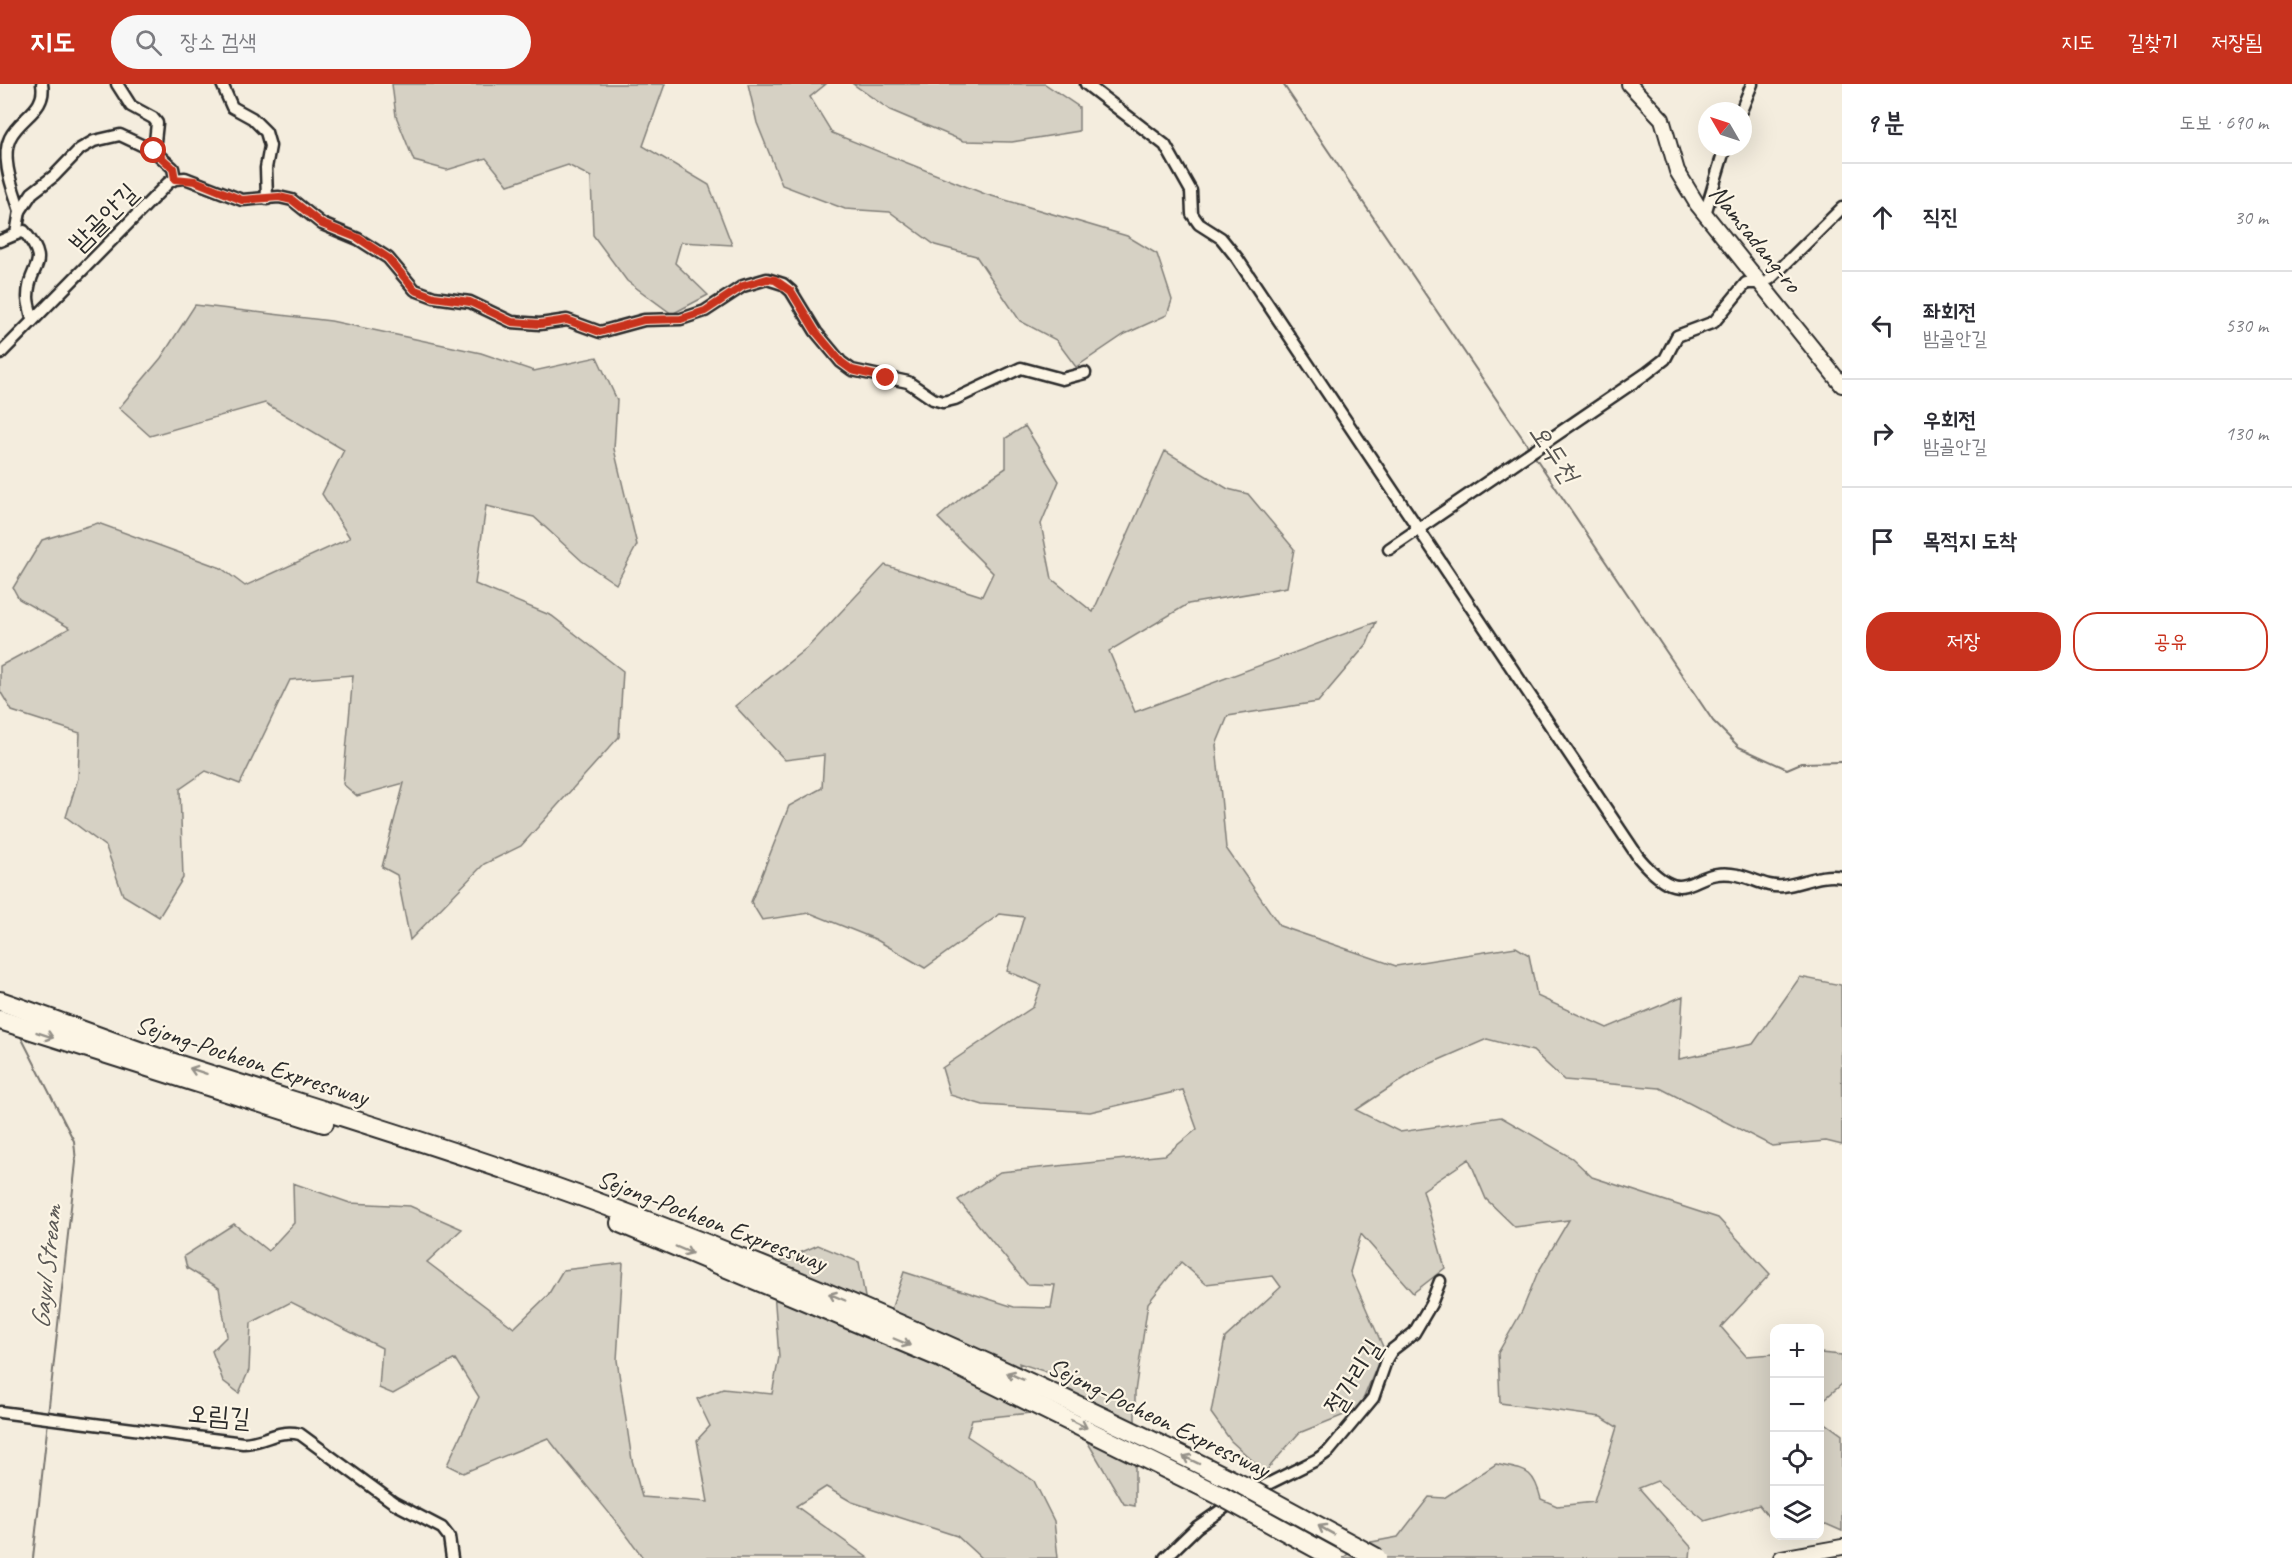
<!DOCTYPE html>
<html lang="ko">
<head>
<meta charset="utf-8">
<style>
	:root { --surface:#fff; --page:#f7f7f7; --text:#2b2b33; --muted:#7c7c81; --line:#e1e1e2; --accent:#c8321e }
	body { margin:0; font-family:Caveat,"Poor Story",sans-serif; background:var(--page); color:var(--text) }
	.controls { position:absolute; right:18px; bottom:18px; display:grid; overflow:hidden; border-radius:12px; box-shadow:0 6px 24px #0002 }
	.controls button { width:54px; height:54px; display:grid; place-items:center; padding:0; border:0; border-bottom:2px solid var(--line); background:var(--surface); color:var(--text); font:30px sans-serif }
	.compass { position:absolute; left:1698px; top:18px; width:54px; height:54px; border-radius:50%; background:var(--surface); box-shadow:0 6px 24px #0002; rotate:309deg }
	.stop { position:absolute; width:18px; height:18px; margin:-14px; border:4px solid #c8321e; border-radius:50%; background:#fff }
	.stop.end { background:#c8321e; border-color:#fff; box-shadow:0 2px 6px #0008 }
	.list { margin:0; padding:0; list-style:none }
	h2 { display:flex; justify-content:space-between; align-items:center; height:78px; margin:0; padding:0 24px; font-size:26px }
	h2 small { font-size:20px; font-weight:400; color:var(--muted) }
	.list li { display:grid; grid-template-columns:39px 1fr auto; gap:18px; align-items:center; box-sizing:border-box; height:108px; padding:0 24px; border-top:2px solid var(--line) }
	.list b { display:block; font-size:22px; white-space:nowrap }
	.list p { margin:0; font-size:20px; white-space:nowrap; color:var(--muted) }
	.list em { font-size:20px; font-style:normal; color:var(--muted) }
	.actions { display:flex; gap:12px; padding:18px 24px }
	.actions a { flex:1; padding:14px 0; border:2px solid var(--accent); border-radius:24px; text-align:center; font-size:21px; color:var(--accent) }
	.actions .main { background:var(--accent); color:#fff }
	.icon { flex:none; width:33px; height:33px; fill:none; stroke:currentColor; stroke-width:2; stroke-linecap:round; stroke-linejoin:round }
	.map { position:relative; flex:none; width:1842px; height:1474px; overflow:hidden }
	header { display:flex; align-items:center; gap:36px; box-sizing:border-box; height:84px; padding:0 30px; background:var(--accent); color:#fff }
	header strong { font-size:28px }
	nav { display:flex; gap:33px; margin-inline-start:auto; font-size:21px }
	.search { width:420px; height:54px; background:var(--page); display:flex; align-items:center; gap:15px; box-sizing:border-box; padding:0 21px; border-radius:33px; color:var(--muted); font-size:22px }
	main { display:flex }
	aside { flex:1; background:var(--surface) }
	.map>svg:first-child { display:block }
	.green { fill:#d6d1c4; stroke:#807e78; stroke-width:1.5 }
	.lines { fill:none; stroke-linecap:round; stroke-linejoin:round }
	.stream { stroke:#7a7771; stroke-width:2 }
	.street-casing { stroke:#2b2b2b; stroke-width:15 }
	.secondary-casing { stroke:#2b2b2b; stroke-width:18 }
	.highway-casing { stroke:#2b2b2b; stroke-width:22 }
	.street { stroke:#fcf5e5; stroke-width:10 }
	.secondary { stroke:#fcf5e5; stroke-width:14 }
	.highway { stroke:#fcf5e5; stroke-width:18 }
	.highway-bridge-casing { stroke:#2b2b2b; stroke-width:22; stroke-linecap:butt }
	.highway-bridge { stroke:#fcf5e5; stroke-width:18 }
	.oneway { stroke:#949088 }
	.route { stroke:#c8321e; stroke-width:8 }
	.labels { text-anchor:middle; stroke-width:4.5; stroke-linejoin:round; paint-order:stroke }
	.street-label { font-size:26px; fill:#2b2b2b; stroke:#fcf5e5 }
	.water-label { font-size:27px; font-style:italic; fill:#595754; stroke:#fcf5e5 }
</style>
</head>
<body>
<header>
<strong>지도</strong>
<div class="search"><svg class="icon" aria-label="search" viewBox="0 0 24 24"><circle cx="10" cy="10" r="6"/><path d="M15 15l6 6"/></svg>장소 검색</div>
<nav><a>지도</a><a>길찾기</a><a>저장됨</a></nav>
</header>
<main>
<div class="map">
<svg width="1842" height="1474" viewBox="0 0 1842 1474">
	<rect width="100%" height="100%" fill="#f4edde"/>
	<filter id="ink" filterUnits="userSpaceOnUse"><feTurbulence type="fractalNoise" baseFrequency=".0167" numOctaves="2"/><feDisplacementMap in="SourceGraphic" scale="12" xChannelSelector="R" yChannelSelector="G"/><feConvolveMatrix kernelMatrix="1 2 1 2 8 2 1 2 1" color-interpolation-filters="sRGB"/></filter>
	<g filter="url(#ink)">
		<g class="green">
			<polygon points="392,0 665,0 643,62 709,101 732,161 681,158 675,179 708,211 672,230 627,197 593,151 591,93 568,81 508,101 486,74 447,86 414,77 396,32"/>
			<polygon points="748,0 826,0 810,13 832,49 985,110 1127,152 1157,170 1172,216 1167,231 1125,250 1076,283 1056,256 1020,237 976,172 935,161 890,128 845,125 782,101 757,39"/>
			<polygon points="853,0 1045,0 1079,23 1079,47 1012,58 963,57 890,26"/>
			<polygon points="195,221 331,237 481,269 534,287 597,273 617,316 614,365 637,461 616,500 582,477 534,433 486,422 475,500 552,532 623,587 619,653 521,762 484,780 410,856 397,791 382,783 404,699 357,712 343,700 353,591 290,596 240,700 206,687 180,705 183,794 159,833 123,811 106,763 66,733 78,694 80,649 12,627 0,607 0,582 70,544 19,515 13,504 42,456 98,439 221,484 245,502 350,454 322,410 344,366 265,319 150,352 119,324 161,274"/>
			<path d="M1025 342 1059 397 1041 440 1052 495 1093 528 1165 367 1228 405 1248 410 1294 465 1287 503 1188 520 1109 567 1135 628 1376 538 1367 560 1318 618 1228 632 1216 661 1226 764 1280 842 1396 882 1516 863 1529 871 1537 912 1607 944 1683 912 1679 975 1753 960 1800 893 1841 901 1842 1061 1826 1057 1772 1062 1660 1004 1564 996 1533 967 1487 955 1418 985 1356 1026 1400 1048 1501 1033 1572 1074 1592 1093 1718 1134 1770 1190 1721 1243 1746 1272 1774 1270V1440L1759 1421 1705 1437 1657 1397 1639 1404 1691 1463 1690 1474H1343L1361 1460 1398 1453 1429 1413 1444 1414 1496 1380C1525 1387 1533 1383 1541 1415L1557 1422 1594 1418 1617 1343 1601 1333 1500 1319 1498 1269 1522 1227 1537 1190 1569 1136 1515 1143 1486 1115 1469 1075 1423 1106 1445 1184 1413 1209 1361 1150 1350 1188 1384 1265 1359 1325 1299 1349 1265 1388 1231 1357 1211 1329 1225 1254 1281 1203 1273 1192 1206 1200 1181 1178 1148 1219 1135 1308V1422L1124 1420 1071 1330 1065 1294 1019 1279 1030 1329 972 1335 967 1352 1034 1397 1054 1437 1058 1474H981L957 1452 852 1418 826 1403 796 1422 868 1474H643C615 1432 579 1395 548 1354L463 1389 447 1381 479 1313 455 1275 393 1310 379 1304 382 1264 291 1218 251 1239 249 1286 239 1309 223 1297 212 1267 227 1252 219 1204 187 1184 184 1172 234 1140 268 1167 294 1139 293 1099 350 1119 410 1122 462 1145 427 1178 514 1244 548 1211 563 1186 623 1179 617 1276 632 1376 642 1413 708 1418 697 1356 710 1342 697 1315 723 1305 772 1310 779 1273 772 1181 818 1161 859 1178 867 1225 882 1252 904 1188 1014 1223 1051 1224 1055 1201 1027 1200 958 1116 1000 1088 1165 1071 1197 1045 1183 1006 1090 1028 983 1021 950 1011 942 984 1033 923 1041 901 1007 887 1024 833 1000 830 925 884 875 855 810 829 762 836 751 818 789 722 822 704 824 671 785 676 735 622 809 562 885 481 982 512 993 489 938 434 962 413 1006 384V354Z"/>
			<polygon points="1820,1269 1842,1271 1842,1300 1820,1319"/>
			<polygon points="1820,1335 1842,1351 1842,1447 1826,1440 1820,1441"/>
		</g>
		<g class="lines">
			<g class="stream">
				<polyline points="1283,0 1530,365"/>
				<polyline points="1533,370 1713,637 1739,663 1787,685 1801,679 1842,678"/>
				<polyline points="19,949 74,1057 76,1078 48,1331"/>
				<polyline points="33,1474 48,1337"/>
			</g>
			<g class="street-casing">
				<g id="street">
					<polyline points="117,0 131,22 153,34 157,39 154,67"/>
					<polyline points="222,0 232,23 252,34 266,48 270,62 266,84 267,115"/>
					<path d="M1086 0 1165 61 1191 107 1192 130 1199 140 1221 154 1237 174 1639 774C1689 832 1689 780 1738 791 1753 794 1767 804 1783 802 1804 799 1821 789 1842 793"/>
					<polyline points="1741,27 1752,0"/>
					<path d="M20 127C14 107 0 75 10 54 20 33 47 26 42 0"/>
					<polyline points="1705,130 1725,63"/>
					<polyline points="16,150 20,127 32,109 54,92 80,65 94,57 120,51 154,67 173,84 175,95"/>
					<path d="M0 157 24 147C53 183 28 179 28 213 28 221 32 229 32 237"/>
					<polyline points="1770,195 1842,124"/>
					<polyline points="0,270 168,99 175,95 185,94 242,116 279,113 292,116 322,140 358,155 388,174 415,206 434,213 470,218 512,238 540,240 567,236 600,248 644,236 681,235 705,227 743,202 767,195 783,200 791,207 816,248 841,278 852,286 908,298 933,315 943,318 955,315 1021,284 1062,295 1085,289"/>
					<polyline points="1389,465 1647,289 1665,275 1677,252 1714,238 1746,199 1761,199"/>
					<path d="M0 1328 243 1359C267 1358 276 1345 300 1350L394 1419 442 1444 449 1453 452 1474"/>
					<polyline points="1165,1474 1197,1443 1234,1417 1316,1376 1329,1367 1373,1314 1387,1274 1392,1266 1414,1249 1431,1220 1440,1197"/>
				</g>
			</g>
			<g class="secondary-casing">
				<g id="secondary">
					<polyline points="1629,0 1662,35 1677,87 1697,120 1842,301"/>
					<polyline points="1781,1474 1842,1463"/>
				</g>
			</g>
			<g class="highway-casing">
				<g id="highway">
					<path d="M0 917C61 938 122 962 183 982 301 1020 419 1055 535 1096 778 1181 1013 1287 1244 1402"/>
					<polyline points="0,936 324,1039"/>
					<polyline points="620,1139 941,1274 1219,1411"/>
				</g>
			</g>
			<use href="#street" class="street"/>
			<use href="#secondary" class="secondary"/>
			<use href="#highway" class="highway"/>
			<g class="highway-bridge-casing">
				<g id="highway-bridge">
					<polyline points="1244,1402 1377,1474"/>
					<polyline points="1219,1411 1334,1474"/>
				</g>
			</g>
			<use href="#highway-bridge" class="highway-bridge"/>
		</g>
		<defs><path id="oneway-shaft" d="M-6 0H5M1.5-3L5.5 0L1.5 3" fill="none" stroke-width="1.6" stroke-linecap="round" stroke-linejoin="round" transform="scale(1.5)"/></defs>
		<g class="oneway">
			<use href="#oneway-shaft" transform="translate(45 951) rotate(19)"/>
			<use href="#oneway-shaft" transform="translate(198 987) rotate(-162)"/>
			<use href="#oneway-shaft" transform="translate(684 1166) rotate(23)"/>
			<use href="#oneway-shaft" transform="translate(837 1213) rotate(-157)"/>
			<use href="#oneway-shaft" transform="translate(902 1258) rotate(23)"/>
			<use href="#oneway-shaft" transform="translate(1015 1292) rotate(-156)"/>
			<use href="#oneway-shaft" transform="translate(1079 1340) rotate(26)"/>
			<use href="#oneway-shaft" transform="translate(1191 1376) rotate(-154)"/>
			<use href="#oneway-shaft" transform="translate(1326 1446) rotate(-151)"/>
		</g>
	</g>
	<g class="lines" filter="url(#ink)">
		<polyline class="route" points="154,67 173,84 175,95 195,97 242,116 279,113 292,116 322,140 358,154 388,174 415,206 434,213 470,218 512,238 540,240 567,236 600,248 644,236 681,235 705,227 743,202 767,195 775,196 791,207 816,248 841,278 852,286 886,294"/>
	</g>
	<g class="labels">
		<g class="street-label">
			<text transform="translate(103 133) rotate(-45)" y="9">밤골안길</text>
			<text transform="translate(1756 154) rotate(51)" y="9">Namsadang-ro</text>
			<text transform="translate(252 976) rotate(18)" y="9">Sejong-Pocheon Expressway</text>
			<text transform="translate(712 1136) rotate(21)" y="9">Sejong-Pocheon Expressway</text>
			<text transform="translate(1353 1293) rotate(-58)" y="9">절가리길</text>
			<text transform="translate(219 1331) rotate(5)" y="9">오림길</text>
			<text transform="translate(1159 1333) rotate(26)" y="9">Sejong-Pocheon Expressway</text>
		</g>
		<g class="water-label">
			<text transform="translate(1554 369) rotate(56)" y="9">오두천</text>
			<text transform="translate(46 1183) rotate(-84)" y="9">Gayul Stream</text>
		</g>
	</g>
</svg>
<div class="controls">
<button>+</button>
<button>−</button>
<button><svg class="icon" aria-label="locate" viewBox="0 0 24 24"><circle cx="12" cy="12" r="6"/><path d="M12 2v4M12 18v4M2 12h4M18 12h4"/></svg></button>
<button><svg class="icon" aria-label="layers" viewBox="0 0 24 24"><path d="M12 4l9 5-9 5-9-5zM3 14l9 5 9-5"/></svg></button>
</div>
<svg class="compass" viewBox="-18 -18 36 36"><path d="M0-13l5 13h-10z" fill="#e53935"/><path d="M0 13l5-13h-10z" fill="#7c7c81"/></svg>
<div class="stop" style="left:154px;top:67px"></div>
<div class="stop end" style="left:886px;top:294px"></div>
</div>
<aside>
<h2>9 분<small>도보 · 690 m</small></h2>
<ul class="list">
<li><svg class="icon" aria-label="ahead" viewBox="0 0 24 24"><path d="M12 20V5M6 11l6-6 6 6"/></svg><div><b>직진</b></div><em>30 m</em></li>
<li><svg class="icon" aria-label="left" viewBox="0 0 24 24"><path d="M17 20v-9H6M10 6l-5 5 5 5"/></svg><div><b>좌회전</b><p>밤골안길</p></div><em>530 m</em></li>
<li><svg class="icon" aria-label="right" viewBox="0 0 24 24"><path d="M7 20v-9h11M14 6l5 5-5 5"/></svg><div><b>우회전</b><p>밤골안길</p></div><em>130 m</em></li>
<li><svg class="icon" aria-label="arrive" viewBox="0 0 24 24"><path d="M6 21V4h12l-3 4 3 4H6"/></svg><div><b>목적지 도착</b></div></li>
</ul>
<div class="actions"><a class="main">저장</a><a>공유</a></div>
</aside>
</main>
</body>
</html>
